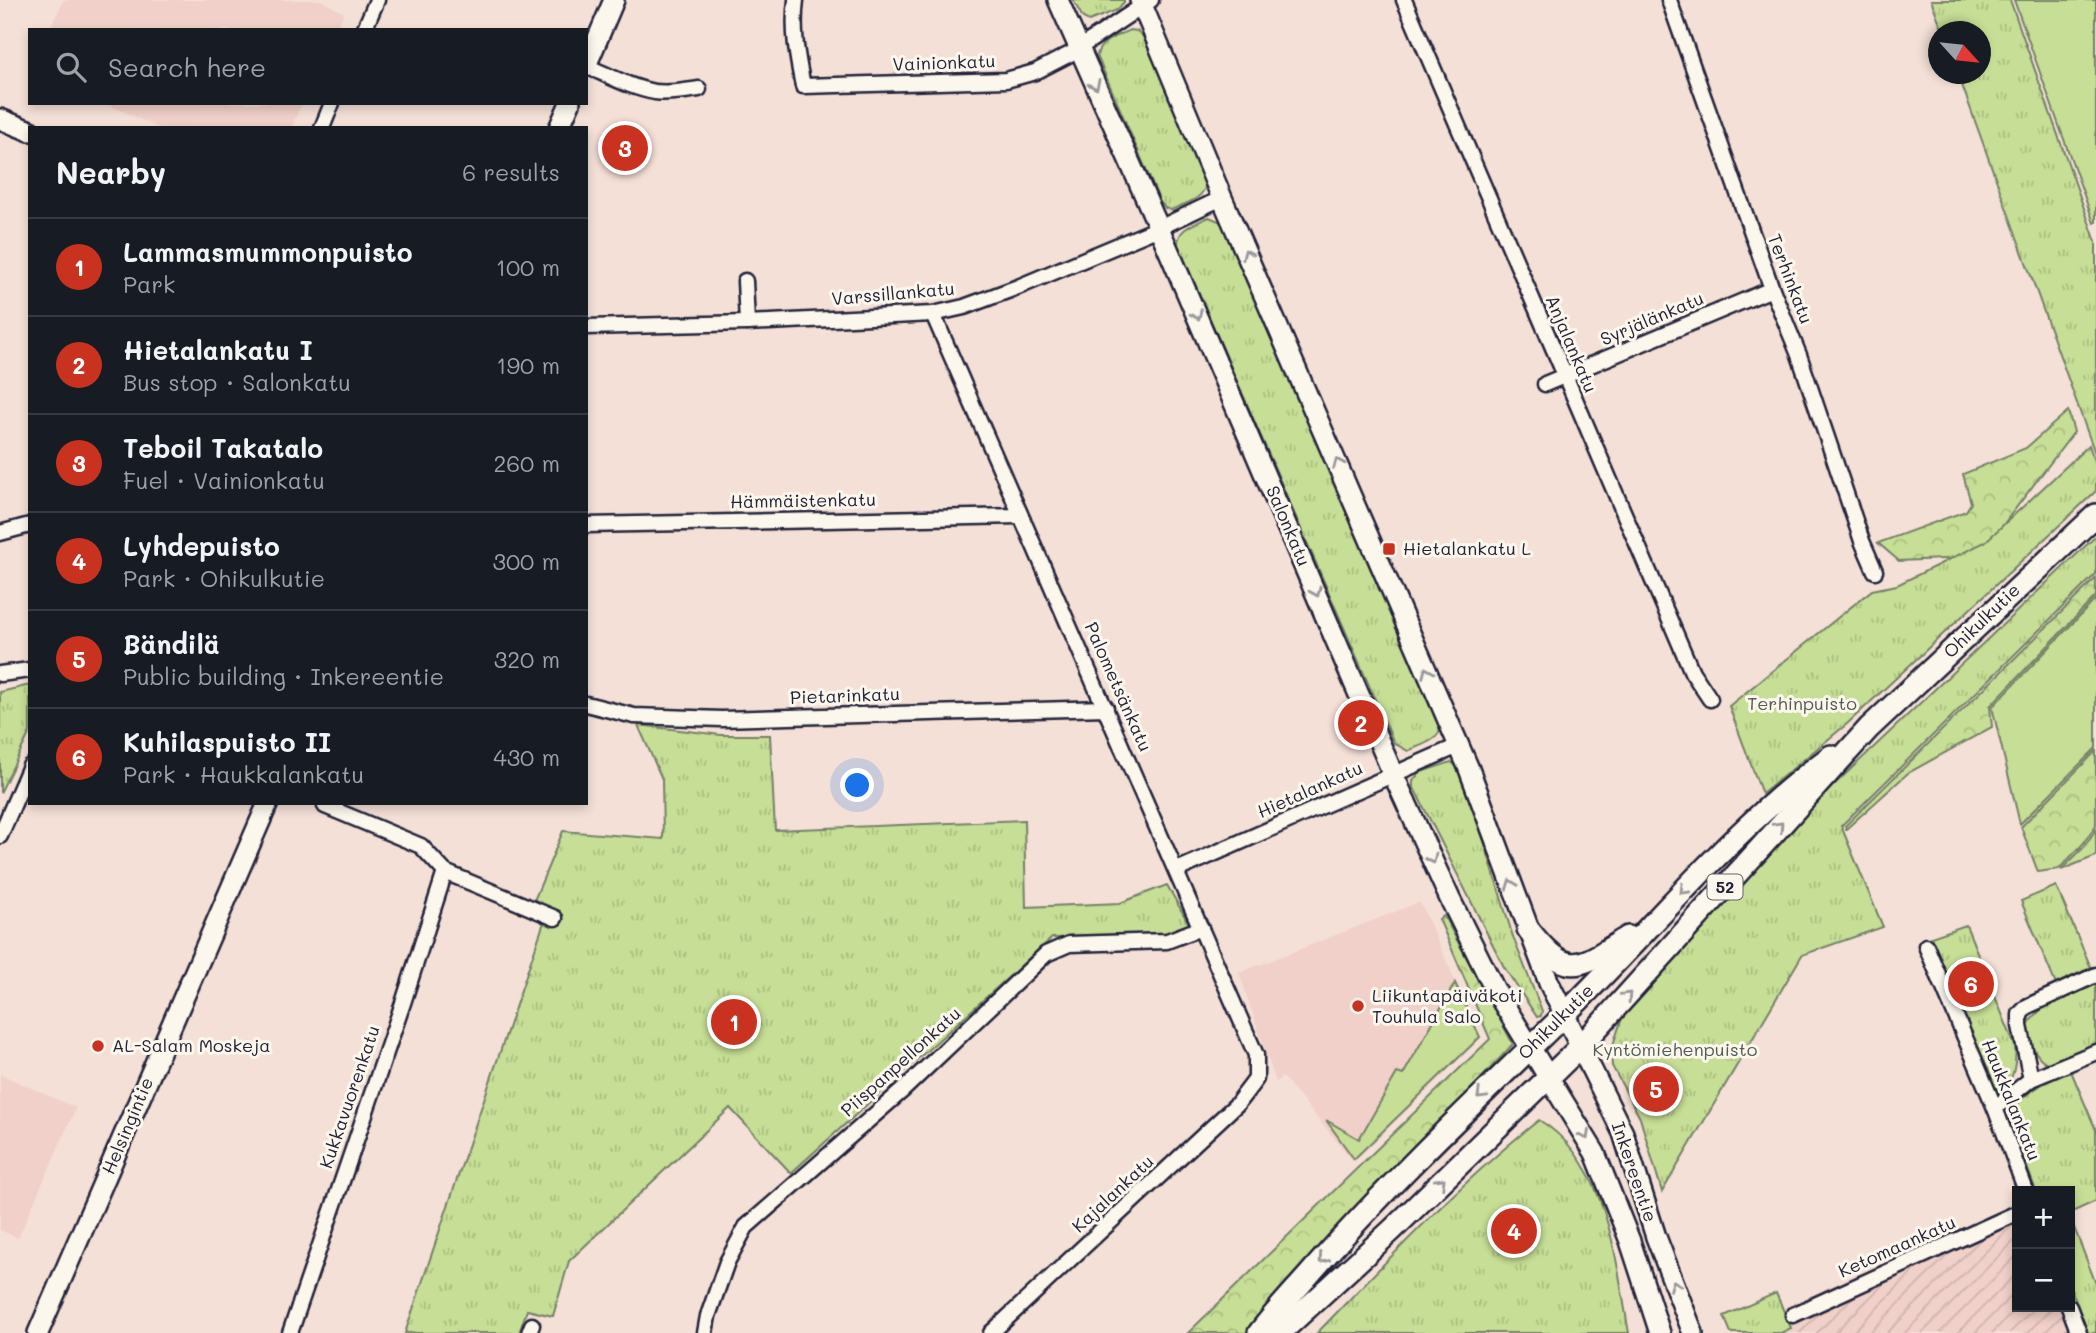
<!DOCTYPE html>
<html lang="en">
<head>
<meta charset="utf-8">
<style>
	:root { --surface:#171b24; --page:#242831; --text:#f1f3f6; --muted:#9ea1a6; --line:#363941; --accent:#c8321e }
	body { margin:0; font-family:Mali,sans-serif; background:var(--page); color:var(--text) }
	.controls { position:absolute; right:21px; bottom:21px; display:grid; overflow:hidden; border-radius:0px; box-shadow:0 4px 10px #0003 }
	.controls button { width:63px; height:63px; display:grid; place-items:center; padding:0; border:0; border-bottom:2px solid var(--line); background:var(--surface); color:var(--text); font:35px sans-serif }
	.compass { position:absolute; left:1928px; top:21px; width:63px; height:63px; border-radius:50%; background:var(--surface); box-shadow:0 4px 10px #0003; rotate:117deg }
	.you { position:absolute; left:858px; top:786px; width:24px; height:24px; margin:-18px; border:5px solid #fff; border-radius:50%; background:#1a73e8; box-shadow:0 0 0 10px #1a73e833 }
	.badge { display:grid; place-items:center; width:46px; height:46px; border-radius:50%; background:var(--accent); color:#fff; font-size:23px; font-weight:700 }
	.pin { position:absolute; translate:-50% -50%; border:4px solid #fff; box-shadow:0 2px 7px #0006 }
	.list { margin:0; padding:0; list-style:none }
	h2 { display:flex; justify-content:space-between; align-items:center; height:91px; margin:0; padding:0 28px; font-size:30px }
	h2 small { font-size:23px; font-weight:400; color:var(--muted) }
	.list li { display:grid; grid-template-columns:46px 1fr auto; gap:21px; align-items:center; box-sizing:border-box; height:98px; padding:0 28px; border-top:2px solid var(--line) }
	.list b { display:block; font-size:26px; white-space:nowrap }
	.list p { margin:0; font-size:23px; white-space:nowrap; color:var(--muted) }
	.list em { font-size:23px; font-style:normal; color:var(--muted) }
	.icon { flex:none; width:38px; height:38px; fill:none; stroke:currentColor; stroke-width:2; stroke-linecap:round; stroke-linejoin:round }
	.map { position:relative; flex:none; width:2096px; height:1333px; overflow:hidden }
	.search { position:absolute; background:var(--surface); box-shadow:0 4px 10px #0003; left:28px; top:28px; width:560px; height:77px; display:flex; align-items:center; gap:18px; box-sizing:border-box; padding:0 24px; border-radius:0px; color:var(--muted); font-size:26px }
	.panel { position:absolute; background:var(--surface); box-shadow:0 4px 10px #0003; left:28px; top:126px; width:560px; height:679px; border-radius:0px }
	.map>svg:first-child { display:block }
	.built { fill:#f0d0c8 }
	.industrial { fill:url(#industrial-furrows) }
	.grass { fill:#c6de95; stroke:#748068; stroke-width:2 }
	.forest { fill:url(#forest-crowns); stroke:#748068; stroke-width:2 }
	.park { fill:url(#park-tufts); stroke:#748068; stroke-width:2 }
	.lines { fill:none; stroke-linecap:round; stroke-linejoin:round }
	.street-casing { stroke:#22223b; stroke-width:19 }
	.secondary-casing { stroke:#22223b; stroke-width:24 }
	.primary-casing { stroke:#22223b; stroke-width:26 }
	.street { stroke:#fbf7ec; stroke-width:14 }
	.secondary { stroke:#fbf7ec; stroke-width:19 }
	.primary { stroke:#fbf7ec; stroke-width:21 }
	.oneway { stroke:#99979c }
	.poi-dot { fill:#c8321e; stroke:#fbf7ec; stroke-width:2.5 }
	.labels { text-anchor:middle; stroke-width:6; stroke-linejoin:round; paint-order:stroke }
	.shield { fill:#fbf7ec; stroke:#636270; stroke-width:2 }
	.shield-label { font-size:16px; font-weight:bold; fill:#22223b }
	.street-label { font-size:18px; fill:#22223b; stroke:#fbf7ec }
	.poi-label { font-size:18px; fill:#22223b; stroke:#fbf7ec; text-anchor:start }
	.park-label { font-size:18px; fill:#535a56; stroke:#fbf7ec }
</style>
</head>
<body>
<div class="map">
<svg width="2096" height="1333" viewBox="0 0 2096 1333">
	<defs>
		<pattern id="industrial-furrows" width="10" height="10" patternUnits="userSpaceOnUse" patternTransform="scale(1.75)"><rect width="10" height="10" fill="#f0d0c8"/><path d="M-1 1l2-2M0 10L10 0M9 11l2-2" fill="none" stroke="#ceb2ad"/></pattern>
		<pattern id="forest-crowns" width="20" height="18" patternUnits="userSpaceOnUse" patternTransform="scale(1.75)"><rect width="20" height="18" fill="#c6de95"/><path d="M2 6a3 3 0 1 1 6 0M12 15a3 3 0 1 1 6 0" fill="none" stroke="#aabe81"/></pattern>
		<pattern id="park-tufts" width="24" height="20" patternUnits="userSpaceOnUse" patternTransform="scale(1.75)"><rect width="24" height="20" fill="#c6de95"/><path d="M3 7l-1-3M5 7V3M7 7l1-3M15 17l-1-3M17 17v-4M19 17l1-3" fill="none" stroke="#aabe81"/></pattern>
	</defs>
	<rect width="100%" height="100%" fill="#f5e0d7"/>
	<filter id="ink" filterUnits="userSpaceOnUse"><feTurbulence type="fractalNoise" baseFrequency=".0143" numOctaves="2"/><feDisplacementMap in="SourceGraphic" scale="14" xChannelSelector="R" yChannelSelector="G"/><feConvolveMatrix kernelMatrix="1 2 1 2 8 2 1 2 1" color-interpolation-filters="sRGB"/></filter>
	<g filter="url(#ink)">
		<g class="built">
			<polygon points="64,0 320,0 344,13 336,30 49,30"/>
			<polygon points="105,103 302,103 291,128 159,128"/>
			<polygon points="1420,902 1481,1038 1354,1162 1283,1077 1276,1082 1239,973"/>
			<polygon points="0,1074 76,1108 18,1238 0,1230"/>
		</g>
		<polygon class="industrial" points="2017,1203 2017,1307 2059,1307 2069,1333 1728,1333"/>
		<g class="grass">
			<polygon points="2014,0 2096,0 2096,222 2094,223"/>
			<polygon points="2096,599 2096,748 2020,824 1992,707"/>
			<polygon points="1455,983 1480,1037 1354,1159 1326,1120 1359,1139 1397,1073 1403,1075"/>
		</g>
		<g class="forest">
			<polygon points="2068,411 2074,432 1993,538 1966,558 1899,561 1878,543 1966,511 1971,503 1963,474 2026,448"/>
			<polygon points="2096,578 2096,596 1990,706 1992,727 1908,773 1846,829 1845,826"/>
			<polygon points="2096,751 2096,825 2083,844 2059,869 2038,872 2021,827"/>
			<polygon points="1444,916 1513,1044 1271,1306 1250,1333 1188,1333 1490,1039 1439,919"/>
		</g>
		<g class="park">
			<polygon points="1073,0 1124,0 1124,2 1117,10 1089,21 1083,18"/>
			<polygon points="1931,0 2010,0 2096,242 2096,456 1958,74 1980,74 1980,32 1943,31"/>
			<path d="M1130 30 1137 31 1143 36 1206 183C1204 200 1185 203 1171 210L1165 208 1160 202 1097 56C1099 41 1117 36 1130 30Z"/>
			<path d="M1209 217 1219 221 1225 227 1441 727C1439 741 1420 745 1408 751L1394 743 1178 245C1177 228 1195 224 1209 217Z"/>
			<polygon points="2089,445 2096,466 2096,491 1848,723 1762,794 1729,706 1872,590 1897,585 1985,542"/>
			<polygon points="2096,536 2096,574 1841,826 1883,927 1802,955 1662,1192 1640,1118 1612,1066 1611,1051 1622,1018 1687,946 1756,862 1814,804"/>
			<polygon points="30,685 30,732 0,793 0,692"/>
			<polygon points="638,725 721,735 770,735 775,830 1024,820 1026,907 1120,903 1167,885 1189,924 1167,936 1052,938 791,1173 730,1108 569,1261 553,1316 527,1310 519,1333 405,1333 544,922 528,915 563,831 663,839 662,779"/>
			<polygon points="1451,762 1460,769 1471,798 1513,937 1542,1011 1541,1016 1537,1017 1504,967 1413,786 1413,780 1421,772"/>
			<polygon points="2096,829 2096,856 2061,870 2084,847"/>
			<polygon points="2056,886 2092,970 2056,985 2021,901"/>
			<path d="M1966 925 2015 1046C2017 1065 2013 1077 2004 1093L1997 1096 1931 937Z"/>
			<path d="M2096 982V1046L2051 1065C2033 1058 2030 1041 2028 1024 2044 1001 2072 993 2096 982Z"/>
			<path d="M2071 1071 2096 1130V1201L2070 1213V1191H2036L2010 1121C2017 1092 2046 1082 2071 1071Z"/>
			<path d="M1539 1120C1608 1161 1616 1261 1629 1333H1317C1388 1260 1459 1183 1539 1120Z"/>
			<polygon points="2070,1217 2096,1284 2096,1333 2088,1333 2070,1286"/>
			<polygon points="1776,1293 1791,1328 1781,1333 1731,1333 1724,1316"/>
		</g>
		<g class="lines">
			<g class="street-casing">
				<g id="street">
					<path d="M796 0C792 30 797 57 803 86L1006 80 1035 72 1070 54 1151 0"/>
					<polyline points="1404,0 1692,672 1710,699"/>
					<polyline points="1669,0 1772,289 1799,355 1862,541 1875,571"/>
					<polyline points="364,30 377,0"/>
					<path d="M586 66C608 75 631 88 655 92 670 94 685 91 699 89"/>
					<polyline points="322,128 332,103"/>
					<polyline points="745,281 747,323"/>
					<polyline points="933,314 1256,1055 1256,1079 1237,1104 991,1333"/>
					<polyline points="586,327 747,323 933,314 964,307 1018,287 1159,228 1222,198"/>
					<polyline points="1545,384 1772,289"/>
					<polyline points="586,525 1020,516"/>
					<polyline points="0,533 30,525"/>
					<polyline points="0,674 30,670"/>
					<polyline points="586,704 634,716 722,719 1106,708"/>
					<polyline points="325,806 421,846 445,872 555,918"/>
					<polyline points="0,836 30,766"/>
					<polyline points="1177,870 1458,746"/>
					<polyline points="1926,946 1995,1108 2026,1191"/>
					<polyline points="2031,1079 2020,1026 2020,1014 2028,1006 2096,975"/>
					<polyline points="1995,1108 2031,1079 2096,1052"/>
					<polyline points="2069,1307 2079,1333"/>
					<polyline points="1793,1315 2017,1213"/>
					<polyline points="290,1333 403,1003 445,872"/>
					<polyline points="529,1333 532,1325"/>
					<polyline points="705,1333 708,1316 727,1262 746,1227 903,1090 1046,954 1069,944 1167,941 1201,928"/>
				</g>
			</g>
			<g class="secondary-casing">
				<g id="secondary">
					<polyline points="1058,0 1159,228 1393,774 1450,899 1495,990 1595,1153 1630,1241 1660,1333"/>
					<polyline points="1140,0 1222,198 1469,769 1549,983 1623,1133 1656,1237 1693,1333"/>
					<polyline points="586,66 614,0"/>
					<polyline points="0,119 30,131"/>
					<polyline points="559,128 570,103"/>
					<polyline points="38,1333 268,803"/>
				</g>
			</g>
			<g class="primary-casing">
				<g id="primary">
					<path d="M1528 929C1568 980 1578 968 1628 937"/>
					<path d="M1259 1333C1276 1310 1296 1290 1314 1269 1393 1179 1479 1098 1564 1015 1653 928 1730 830 1831 756"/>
					<polyline points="1280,1333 1392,1230 1581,1046 1869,728 2096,515"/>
				</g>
			</g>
			<use href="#street" class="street"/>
			<use href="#secondary" class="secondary"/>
			<use href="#primary" class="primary"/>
		</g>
		<defs><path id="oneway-chevron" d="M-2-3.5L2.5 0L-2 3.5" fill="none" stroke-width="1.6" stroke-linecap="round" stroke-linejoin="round" transform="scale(1.75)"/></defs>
		<g class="oneway">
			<use href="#oneway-chevron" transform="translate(1095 85) rotate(66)"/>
			<use href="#oneway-chevron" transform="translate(1247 254) rotate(-114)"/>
			<use href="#oneway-chevron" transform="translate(1197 315) rotate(67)"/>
			<use href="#oneway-chevron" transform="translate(1338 463) rotate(-113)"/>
			<use href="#oneway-chevron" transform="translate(1316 592) rotate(67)"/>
			<use href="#oneway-chevron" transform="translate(1427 672) rotate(-113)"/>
			<use href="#oneway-chevron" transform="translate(1779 826) rotate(-47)"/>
			<use href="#oneway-chevron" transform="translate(1432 859) rotate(65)"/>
			<use href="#oneway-chevron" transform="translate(1511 884) rotate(-110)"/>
			<use href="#oneway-chevron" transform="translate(1684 890) rotate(135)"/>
			<use href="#oneway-chevron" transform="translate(1627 996) rotate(-47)"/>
			<use href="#oneway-chevron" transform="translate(1481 1095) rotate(136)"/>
			<use href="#oneway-chevron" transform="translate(1585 1135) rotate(61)"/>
			<use href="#oneway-chevron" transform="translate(1441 1182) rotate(-44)"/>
			<use href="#oneway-chevron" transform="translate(1323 1259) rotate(131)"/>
			<use href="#oneway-chevron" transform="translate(1675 1285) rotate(-111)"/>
		</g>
	</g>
	<g class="poi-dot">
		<rect x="1382" y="542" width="14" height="14" rx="3.5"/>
		<circle cx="1358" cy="1006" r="7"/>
		<circle cx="98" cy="1046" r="7"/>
	</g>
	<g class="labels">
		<rect class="shield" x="1707.5" y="874.5" width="35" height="25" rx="5"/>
		<g class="shield-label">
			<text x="1725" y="893">52</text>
		</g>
		<g class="street-label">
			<text transform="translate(944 63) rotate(-2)" y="6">Vainionkatu</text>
			<text transform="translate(1790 279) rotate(69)" y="6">Terhinkatu</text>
			<text transform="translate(893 294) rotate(-5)" y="6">Varssillankatu</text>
			<text transform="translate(1652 319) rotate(-23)" y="6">Syrjälänkatu</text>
			<text transform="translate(1571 344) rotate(67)" y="6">Anjalankatu</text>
			<text transform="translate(803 501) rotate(-1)" y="6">Hämmäistenkatu</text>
			<text transform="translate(1288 526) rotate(67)" y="6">Salonkatu</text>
			<text transform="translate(1982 621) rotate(-44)" y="6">Ohikulkutie</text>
			<text transform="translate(1118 687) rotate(66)" y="6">Palometsänkatu</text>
			<text transform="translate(845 696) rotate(-2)" y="6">Pietarinkatu</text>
			<text transform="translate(1310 790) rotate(-24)" y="6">Hietalankatu</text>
			<text transform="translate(1556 1022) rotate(-45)" y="6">Ohikulkutie</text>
			<text transform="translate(901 1062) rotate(-42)" y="6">Piispanpellonkatu</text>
			<text transform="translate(350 1097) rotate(-71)" y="6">Kukkavuorenkatu</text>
			<text transform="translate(2011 1100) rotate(68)" y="6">Haukkalankatu</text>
			<text transform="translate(128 1126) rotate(-67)" y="6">Helsingintie</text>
			<text transform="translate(1634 1172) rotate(71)" y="6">Inkereentie</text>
			<text transform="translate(1113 1194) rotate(-43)" y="6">Kajalankatu</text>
			<text transform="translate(1897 1247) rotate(-24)" y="6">Ketomaankatu</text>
		</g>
		<g class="poi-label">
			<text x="1403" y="555">Hietalankatu L</text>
			<text x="1372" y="1002">Liikuntapäiväkoti<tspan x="1372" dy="21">Touhula Salo</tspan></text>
			<text x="112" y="1052">AL-Salam Moskeja</text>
		</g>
		<g class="park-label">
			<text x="1802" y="710">Terhinpuisto</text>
			<text x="1675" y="1056">Kyntömiehenpuisto</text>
		</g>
	</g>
</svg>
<div class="controls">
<button>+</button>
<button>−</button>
</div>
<svg class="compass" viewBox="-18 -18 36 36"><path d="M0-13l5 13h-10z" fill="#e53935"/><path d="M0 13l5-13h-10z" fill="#9ea1a6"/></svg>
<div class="you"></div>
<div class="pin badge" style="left:734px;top:1022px">1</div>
<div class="pin badge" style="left:1361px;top:723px">2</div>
<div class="pin badge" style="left:625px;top:148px">3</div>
<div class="pin badge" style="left:1514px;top:1231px">4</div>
<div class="pin badge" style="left:1656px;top:1089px">5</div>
<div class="pin badge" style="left:1971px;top:984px">6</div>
<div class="search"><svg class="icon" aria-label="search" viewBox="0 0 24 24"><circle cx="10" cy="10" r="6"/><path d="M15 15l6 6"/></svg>Search here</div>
<section class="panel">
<h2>Nearby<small>6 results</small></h2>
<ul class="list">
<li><span class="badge">1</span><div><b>Lammasmummonpuisto</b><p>Park</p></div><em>100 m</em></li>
<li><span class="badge">2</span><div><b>Hietalankatu I</b><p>Bus stop · Salonkatu</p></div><em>190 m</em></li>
<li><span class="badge">3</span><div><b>Teboil Takatalo</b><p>Fuel · Vainionkatu</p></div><em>260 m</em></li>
<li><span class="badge">4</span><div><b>Lyhdepuisto</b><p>Park · Ohikulkutie</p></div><em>300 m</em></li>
<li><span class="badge">5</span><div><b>Bändilä</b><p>Public building · Inkereentie</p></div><em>320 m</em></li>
<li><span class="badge">6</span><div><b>Kuhilaspuisto II</b><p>Park · Haukkalankatu</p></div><em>430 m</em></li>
</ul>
</section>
</div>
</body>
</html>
